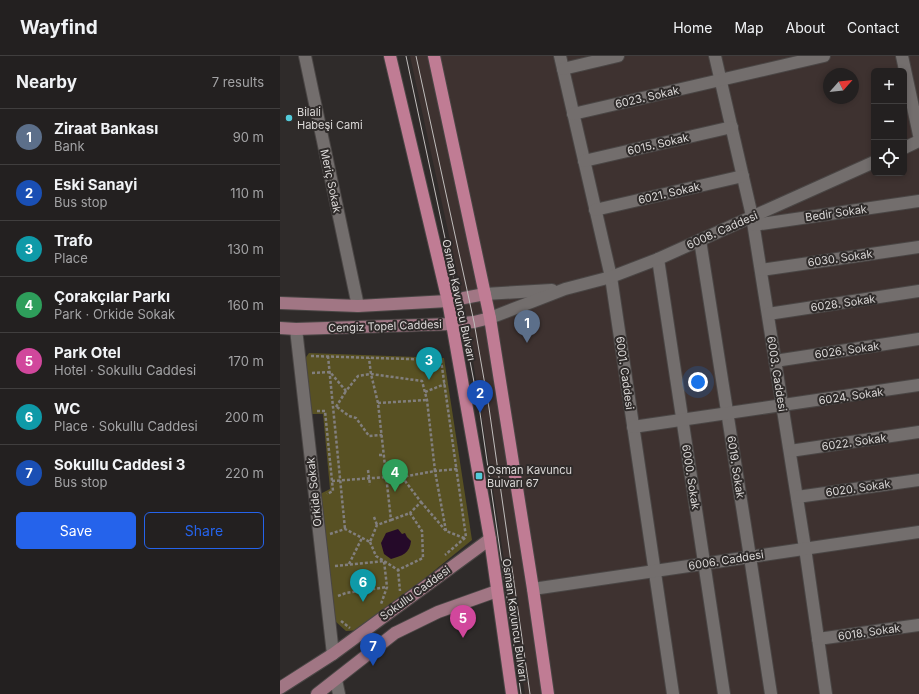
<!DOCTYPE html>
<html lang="en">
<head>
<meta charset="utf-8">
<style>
	:root { --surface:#232020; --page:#2f2d2d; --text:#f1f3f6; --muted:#a3a3a5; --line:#403e3e; --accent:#2563eb }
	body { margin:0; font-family:Inter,sans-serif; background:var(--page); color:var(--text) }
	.controls { position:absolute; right:12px; top:12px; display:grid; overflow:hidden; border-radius:6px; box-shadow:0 2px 6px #0003 }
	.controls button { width:36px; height:36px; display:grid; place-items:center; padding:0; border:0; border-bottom:1px solid var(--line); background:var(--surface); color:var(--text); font:20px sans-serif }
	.compass { position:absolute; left:543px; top:12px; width:36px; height:36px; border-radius:50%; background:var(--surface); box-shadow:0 2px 6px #0003; rotate:63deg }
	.you { position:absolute; left:418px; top:326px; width:14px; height:14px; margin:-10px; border:3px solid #fff; border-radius:50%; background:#1a73e8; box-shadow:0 0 0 6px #1a73e833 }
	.badge { display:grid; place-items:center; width:26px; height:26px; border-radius:50%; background:var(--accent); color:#fff; font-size:13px; font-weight:700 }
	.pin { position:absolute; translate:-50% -33px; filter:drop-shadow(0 1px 2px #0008) }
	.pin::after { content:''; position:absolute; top:21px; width:14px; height:12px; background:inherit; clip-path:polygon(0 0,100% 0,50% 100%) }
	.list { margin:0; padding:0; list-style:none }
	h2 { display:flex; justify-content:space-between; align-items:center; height:52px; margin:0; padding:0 16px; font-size:17px }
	h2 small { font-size:13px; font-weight:400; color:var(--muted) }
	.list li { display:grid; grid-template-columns:26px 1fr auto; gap:12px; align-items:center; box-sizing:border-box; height:56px; padding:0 16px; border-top:1px solid var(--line) }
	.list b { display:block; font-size:15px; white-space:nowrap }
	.list p { margin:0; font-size:13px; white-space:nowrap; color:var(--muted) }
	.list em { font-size:13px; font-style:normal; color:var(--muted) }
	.actions { display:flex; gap:8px; padding:12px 16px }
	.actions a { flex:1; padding:9px 0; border:1px solid var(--accent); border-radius:6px; text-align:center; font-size:14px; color:var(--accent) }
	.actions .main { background:var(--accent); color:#fff }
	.icon { flex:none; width:22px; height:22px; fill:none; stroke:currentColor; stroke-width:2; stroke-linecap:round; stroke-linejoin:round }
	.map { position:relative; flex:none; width:639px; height:638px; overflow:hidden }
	header { display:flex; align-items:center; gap:24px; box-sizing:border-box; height:56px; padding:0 20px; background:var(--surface); border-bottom:1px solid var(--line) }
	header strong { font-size:19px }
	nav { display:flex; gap:22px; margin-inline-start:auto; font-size:14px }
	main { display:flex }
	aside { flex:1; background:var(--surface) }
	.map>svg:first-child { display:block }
	.built { fill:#3e3230; fill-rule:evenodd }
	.green { fill:#585123 }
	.water { fill:#250a29 }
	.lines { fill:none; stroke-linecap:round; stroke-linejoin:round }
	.minor-casing { stroke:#4a4645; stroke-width:14 }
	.major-casing { stroke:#4a4645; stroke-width:14 }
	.highway-casing { stroke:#4a4645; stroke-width:14 }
	.path { stroke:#827f7e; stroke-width:2.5; stroke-dasharray:3 2; stroke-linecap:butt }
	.minor { stroke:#736e6d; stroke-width:12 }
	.major { stroke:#a17684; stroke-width:12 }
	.highway { stroke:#c07c94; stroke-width:12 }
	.tram { stroke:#c0bdbc; stroke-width:1 }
	.poi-dot { fill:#53cbda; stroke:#2f2b2a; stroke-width:1.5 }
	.labels { text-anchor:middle; stroke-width:4; stroke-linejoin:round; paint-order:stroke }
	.street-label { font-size:11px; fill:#dcd9d8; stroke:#2f2b2a }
	.poi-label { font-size:11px; fill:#dcd9d8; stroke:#2f2b2a; text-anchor:start }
</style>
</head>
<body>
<header>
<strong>Wayfind</strong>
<nav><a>Home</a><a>Map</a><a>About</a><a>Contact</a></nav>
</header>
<main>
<aside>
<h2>Nearby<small>7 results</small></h2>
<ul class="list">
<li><span class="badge" style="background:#5c6f8a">1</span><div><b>Ziraat Bankası</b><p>Bank</p></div><em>90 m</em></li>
<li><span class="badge" style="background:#1a4fb4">2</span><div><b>Eski Sanayi</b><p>Bus stop</p></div><em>110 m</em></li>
<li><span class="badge" style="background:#0f9aa8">3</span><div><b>Trafo</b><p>Place</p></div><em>130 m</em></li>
<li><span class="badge" style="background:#2e9e5b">4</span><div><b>Çorakçılar Parkı</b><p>Park · Orkide Sokak</p></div><em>160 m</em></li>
<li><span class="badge" style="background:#d1479c">5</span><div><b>Park Otel</b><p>Hotel · Sokullu Caddesi</p></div><em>170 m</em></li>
<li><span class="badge" style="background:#0f9aa8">6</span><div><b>WC</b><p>Place · Sokullu Caddesi</p></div><em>200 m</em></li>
<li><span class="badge" style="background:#1a4fb4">7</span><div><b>Sokullu Caddesi 3</b><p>Bus stop</p></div><em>220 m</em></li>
</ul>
<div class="actions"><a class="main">Save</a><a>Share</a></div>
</aside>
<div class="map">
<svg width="639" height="638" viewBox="0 0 639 638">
	<rect width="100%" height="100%" fill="#2f2b2a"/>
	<path class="built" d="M130 0H639V638H245L185 253ZM594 15H624V117H594ZM549 18H573V42H549Z"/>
	<polygon class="green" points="29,297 164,302 192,484 81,574 66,575 55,565 40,438 50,433 43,358 30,358 24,304"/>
	<path class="water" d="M118 473 122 478 125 477 127 481 131 485C130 497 122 500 111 503L104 498 101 487 106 477Z"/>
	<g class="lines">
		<g class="minor-casing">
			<g id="minor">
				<polyline points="25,0 78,250"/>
				<polyline points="280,0 331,221 393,638"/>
				<polyline points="435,0 472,160 525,492 546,638"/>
				<polyline points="622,0 639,79"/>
				<polyline points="283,13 338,0"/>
				<polyline points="293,58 544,0"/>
				<polyline points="624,92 639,85"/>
				<polyline points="304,105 452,71"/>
				<polyline points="315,154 463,120"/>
				<polyline points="474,169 639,145"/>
				<polyline points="420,184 470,501 491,638"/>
				<polyline points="378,203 444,638"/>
				<polyline points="481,214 639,191"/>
				<polyline points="205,238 272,234"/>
				<polyline points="488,258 639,235"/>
				<polyline points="210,262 285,233 331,221 378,203 594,106"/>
				<polyline points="16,273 53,598"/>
				<polyline points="495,305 639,283"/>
				<polyline points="353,371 639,329"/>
				<polyline points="510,395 639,376"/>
				<polyline points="517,441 639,424"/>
				<polyline points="253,533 639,476"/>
				<polyline points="538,583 639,569"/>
				<polyline points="56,624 59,638"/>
			</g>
		</g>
		<g class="major-casing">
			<g id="major">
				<polyline points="0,247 78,250 168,245 205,238"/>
				<polyline points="0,272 16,273 171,268 194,266 210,262"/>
				<polyline points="0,632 53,598 210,483"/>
				<polyline points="37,638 115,577 158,556 217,535"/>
			</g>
		</g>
		<g class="highway-casing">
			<g id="highway">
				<polyline points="110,0 168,245 210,483 232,638"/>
				<polyline points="154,0 210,262 253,533 268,638"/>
			</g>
		</g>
		<g class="path">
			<polyline points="31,300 161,304 186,481 165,499"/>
			<polyline points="48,300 65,473"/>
			<polyline points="32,317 50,316 66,335 78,320 91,318 142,325 147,344 155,415 122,421"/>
			<polyline points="145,336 165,328"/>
			<polyline points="98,347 147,344"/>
			<polyline points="56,351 66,335"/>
			<polyline points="57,351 69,360 76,362 89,380 102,379"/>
			<polyline points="37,355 45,355 53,435 47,438"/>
			<polyline points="99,399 104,399"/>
			<polyline points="88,414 90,429"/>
			<polyline points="52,425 107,421 122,421 141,446 130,457"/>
			<polyline points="141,446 166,475 184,482"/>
			<polyline points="94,461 97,469"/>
			<polyline points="111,464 130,457 142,475 143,502 118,514"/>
			<polyline points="166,475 155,415 177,413"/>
			<polyline points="50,478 65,473 90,486 97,469 111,464 98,347 91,318 89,302"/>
			<polyline points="90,486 96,500 118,514 120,535"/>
			<polyline points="69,508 82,482"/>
			<polyline points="55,510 104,505 107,531 101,548"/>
			<polyline points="58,540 66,537 107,531"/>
			<polyline points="61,565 70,572"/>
		</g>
		<use href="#minor" class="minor"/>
		<use href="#major" class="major"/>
		<use href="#highway" class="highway"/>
		<g class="tram">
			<polyline points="126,0 178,243 200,357 241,638"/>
			<polyline points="136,0 194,266 209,352 250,638"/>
		</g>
	</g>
	<g class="poi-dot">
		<circle cx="9" cy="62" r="4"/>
		<rect x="195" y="416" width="8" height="8" rx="2"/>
	</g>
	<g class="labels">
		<g class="street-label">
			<text transform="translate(367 41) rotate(-13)" y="4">6023. Sokak</text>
			<text transform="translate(378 88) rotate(-13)" y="4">6015. Sokak</text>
			<text transform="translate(51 125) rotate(78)" y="4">Meriç Sokak</text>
			<text transform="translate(389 137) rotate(-13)" y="4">6021. Sokak</text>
			<text transform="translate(556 157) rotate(-8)" y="4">Bedir Sokak</text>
			<text transform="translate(442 174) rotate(-24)" y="4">6008. Caddesi</text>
			<text transform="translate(560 202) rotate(-8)" y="4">6030. Sokak</text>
			<text transform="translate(179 244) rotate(78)" y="4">Osman Kavuncu Bulvarı</text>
			<text transform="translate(563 247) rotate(-8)" y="4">6028. Sokak</text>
			<text transform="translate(105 270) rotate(-2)" y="4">Cengiz Topel Caddesi</text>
			<text transform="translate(567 294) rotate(-8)" y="4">6026. Sokak</text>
			<text transform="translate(345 317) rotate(82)" y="4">6001. Caddesi</text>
			<text transform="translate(497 318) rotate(81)" y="4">6003. Caddesi</text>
			<text transform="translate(571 340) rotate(-8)" y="4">6024. Sokak</text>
			<text transform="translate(574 386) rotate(-8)" y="4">6022. Sokak</text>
			<text transform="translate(456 411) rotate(81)" y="4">6019. Sokak</text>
			<text transform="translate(411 421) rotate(81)" y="4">6000. Sokak</text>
			<text transform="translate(578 432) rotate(-8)" y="4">6020. Sokak</text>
			<text transform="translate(34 436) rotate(-96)" y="4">Orkide Sokak</text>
			<text transform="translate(446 504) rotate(-9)" y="4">6006. Caddesi</text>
			<text transform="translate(135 537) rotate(-36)" y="4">Sokullu Caddesi</text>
			<text transform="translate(235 564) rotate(82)" y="4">Osman Kavuncu Bulvarı</text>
			<text transform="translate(589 576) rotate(-8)" y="4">6018. Sokak</text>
		</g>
		<g class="poi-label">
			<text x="17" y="60">Bilali<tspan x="17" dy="13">Habeşi Cami</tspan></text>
			<text x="207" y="418">Osman Kavuncu<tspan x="207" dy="13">Bulvarı 67</tspan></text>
		</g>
	</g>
</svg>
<div class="controls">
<button>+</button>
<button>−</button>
<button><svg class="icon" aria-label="locate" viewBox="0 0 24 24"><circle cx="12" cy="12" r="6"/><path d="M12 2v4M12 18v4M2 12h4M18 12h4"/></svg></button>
</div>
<svg class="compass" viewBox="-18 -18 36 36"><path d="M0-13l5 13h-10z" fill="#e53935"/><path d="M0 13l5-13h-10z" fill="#a3a3a5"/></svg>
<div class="you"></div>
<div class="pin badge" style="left:247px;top:287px;background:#5c6f8a">1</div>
<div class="pin badge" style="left:200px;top:357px;background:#1a4fb4">2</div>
<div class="pin badge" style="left:149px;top:324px;background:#0f9aa8">3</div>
<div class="pin badge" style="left:115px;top:436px;background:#2e9e5b">4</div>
<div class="pin badge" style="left:183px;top:582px;background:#d1479c">5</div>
<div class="pin badge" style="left:83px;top:546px;background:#0f9aa8">6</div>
<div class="pin badge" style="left:93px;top:610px;background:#1a4fb4">7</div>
</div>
</main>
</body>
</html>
